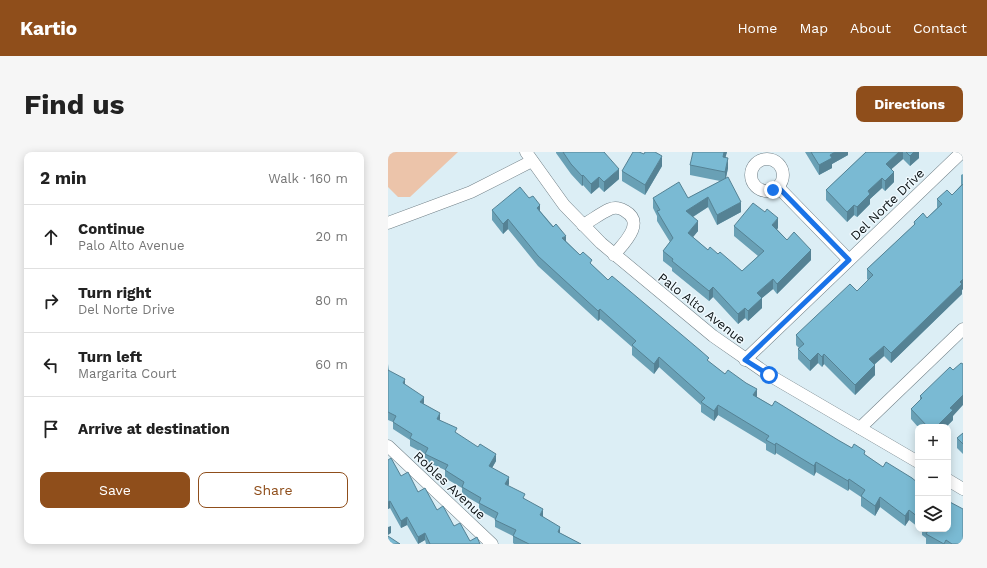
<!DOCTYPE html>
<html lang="en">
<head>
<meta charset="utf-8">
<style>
	:root { --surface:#fff; --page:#f6f6f6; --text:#222; --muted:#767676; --line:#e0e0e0; --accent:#8f4e1b }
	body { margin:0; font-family:"Work Sans",sans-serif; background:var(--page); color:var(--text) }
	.controls { position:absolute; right:12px; bottom:12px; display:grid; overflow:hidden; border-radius:8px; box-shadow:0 2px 10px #0003 }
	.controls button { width:36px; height:36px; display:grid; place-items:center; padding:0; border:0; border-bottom:1px solid var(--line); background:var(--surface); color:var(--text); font:20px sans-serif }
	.stop { position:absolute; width:12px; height:12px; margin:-9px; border:3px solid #1a73e8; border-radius:50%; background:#fff }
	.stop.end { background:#1a73e8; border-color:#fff; box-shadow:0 1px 4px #0008 }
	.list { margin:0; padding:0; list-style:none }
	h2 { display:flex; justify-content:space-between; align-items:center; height:52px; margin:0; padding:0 16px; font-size:17px }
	h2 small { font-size:13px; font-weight:400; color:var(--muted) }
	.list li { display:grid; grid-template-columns:26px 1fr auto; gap:12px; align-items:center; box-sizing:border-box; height:64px; padding:0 16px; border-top:1px solid var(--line) }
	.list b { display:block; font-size:15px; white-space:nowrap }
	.list p { margin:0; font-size:13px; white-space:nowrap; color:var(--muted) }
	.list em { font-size:13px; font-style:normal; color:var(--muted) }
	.actions { display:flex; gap:8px; padding:12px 16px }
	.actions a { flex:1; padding:9px 0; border:1px solid var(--accent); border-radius:8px; text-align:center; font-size:14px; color:var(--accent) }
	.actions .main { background:var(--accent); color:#fff }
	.icon { flex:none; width:22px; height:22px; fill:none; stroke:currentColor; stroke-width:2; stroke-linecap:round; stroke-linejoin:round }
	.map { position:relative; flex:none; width:575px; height:392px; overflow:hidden; border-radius:8px }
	header { display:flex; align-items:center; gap:24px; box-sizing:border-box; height:56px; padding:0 20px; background:var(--accent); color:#fff }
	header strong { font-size:19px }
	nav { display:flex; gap:22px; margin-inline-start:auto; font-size:14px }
	.intro { display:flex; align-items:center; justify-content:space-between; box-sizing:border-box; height:96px; padding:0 24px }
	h1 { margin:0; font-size:28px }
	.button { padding:10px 18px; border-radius:8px; background:var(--accent); color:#fff; font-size:14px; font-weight:700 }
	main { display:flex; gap:24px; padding:0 24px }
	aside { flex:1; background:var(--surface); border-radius:8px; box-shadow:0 2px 10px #0003 }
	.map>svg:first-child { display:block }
	.green { fill:#ecc4aa }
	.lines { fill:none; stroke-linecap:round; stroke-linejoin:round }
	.minor-casing { stroke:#728188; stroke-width:13 }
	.minor { stroke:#fff; stroke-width:12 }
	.wall { fill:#69a0b5 }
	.shaded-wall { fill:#558294 }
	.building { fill:#7abad3; stroke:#558294 }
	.route { stroke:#1a73e8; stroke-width:5 }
	.labels { text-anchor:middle; stroke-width:3; stroke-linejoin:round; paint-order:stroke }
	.street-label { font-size:13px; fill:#0a1012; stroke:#eff9fe }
</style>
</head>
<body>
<header>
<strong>Kartio</strong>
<nav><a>Home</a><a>Map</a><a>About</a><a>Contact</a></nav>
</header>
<div class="intro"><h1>Find us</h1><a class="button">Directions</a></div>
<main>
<aside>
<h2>2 min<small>Walk · 160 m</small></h2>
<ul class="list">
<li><svg class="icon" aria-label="ahead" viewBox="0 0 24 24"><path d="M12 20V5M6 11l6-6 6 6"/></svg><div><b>Continue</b><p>Palo Alto Avenue</p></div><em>20 m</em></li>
<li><svg class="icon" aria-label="right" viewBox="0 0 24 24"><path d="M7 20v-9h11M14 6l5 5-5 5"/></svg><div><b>Turn right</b><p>Del Norte Drive</p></div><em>80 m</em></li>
<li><svg class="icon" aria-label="left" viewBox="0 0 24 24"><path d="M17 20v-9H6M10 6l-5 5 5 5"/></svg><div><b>Turn left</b><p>Margarita Court</p></div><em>60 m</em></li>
<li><svg class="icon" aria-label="arrive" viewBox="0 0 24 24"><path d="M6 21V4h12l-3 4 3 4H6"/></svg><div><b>Arrive at destination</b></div></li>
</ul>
<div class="actions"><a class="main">Save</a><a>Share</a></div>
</aside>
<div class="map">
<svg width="575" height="392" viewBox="0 0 575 392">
	<rect width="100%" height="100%" fill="#dceef5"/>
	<polygon class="green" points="0,0 70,0 22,45 10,45 0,35"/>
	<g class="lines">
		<g class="minor-casing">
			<g id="minor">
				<polyline points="138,0 176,53 213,91 325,184 381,223 530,310"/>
				<circle cx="379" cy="23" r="16"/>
				<polyline points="390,35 461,108"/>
				<polyline points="0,71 83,40 144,9"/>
				<path d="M195 73C204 68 213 61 222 57 227 55 233 56 237 59 258 71 235 92 226 103"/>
				<polyline points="357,208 574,0"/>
				<polyline points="472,276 575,177"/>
				<polyline points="0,294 104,392"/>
				<polyline points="560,328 575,337"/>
			</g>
		</g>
		<use href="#minor" class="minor"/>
	</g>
	<g class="wall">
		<polygon points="168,0 216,0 231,27 216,40 211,35 203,42 195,33 194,34 183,22 168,1"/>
		<polygon points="339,0 337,5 340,16 338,26 353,60 329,73 320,55 305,65 310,79 305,85 320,98 330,102 354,119 370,104 346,84 346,74 390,76 389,77 399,88 423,108 389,142 385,137 374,146 374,156 360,169 357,166 350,172 325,145 321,149 284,119 284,116 275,109 275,99 282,90 269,69 269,64 265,56 265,46 300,46 332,29 302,23 302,13"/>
		<polygon points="417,0 460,0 460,3 444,12 444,16 431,23"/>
		<polygon points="478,0 531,0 531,6 522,14 515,7 503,17 506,30 497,39 494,36 482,47 482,52 469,65 466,63 459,70 438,48 438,38"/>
		<polygon points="274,14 257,43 234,29 234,19"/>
		<polygon points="575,22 575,137 574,138 574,142 503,211 496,204 486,213 487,223 467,243 436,212 434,215 430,211 422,219 410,207 410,197 411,196 408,193 408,183 469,139 480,128 479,127 479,117 526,73 526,70 539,66 549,56 549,47 564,43 573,33 573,23"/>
		<polygon points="141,46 178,89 192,103 204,113 220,128 321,210 337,222 369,245 384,254 477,303 495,315 530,331 530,375 521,368 517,374 492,355 487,364 473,354 473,345 461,337 460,339 428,320 426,324 388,301 387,303 378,298 378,292 330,263 326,269 313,260 313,253 271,215 266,222 244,203 244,195 212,167 210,169 150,114 120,77 115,82 104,68 104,58"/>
		<polygon points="0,212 1,219 17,233 52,268 69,282 108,309 104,316 121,332 120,334 137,347 172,381 193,392 126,392 125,391 125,384 107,375 107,367 91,358 91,352 74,342 74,336 57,326 57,318 37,309 37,302 22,294 22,288 5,277 5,270 0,268"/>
		<polygon points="575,212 565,264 565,268 558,275 530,275 523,267 523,257 532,249 532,244 565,218"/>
		<polygon points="575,281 575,302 569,296 569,286"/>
		<polygon points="0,308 13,324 82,389 92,392 38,392 37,388 30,392 19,373 13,376 2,356 0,357"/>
		<polygon points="533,377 560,377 575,392 538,392 538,386 534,383 534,378"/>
	</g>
	<g class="shaded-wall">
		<polygon points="336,0 339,0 335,15 335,5"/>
		<polygon points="447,0 460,0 460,3 444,12 444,16 431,23 431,13 442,3"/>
		<polygon points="511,0 515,0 515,7 498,22 498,12"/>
		<polygon points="526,0 531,0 531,6 522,14 522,4"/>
		<polygon points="274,4 274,14 257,43 257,33"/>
		<polygon points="340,6 340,16 337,30 337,20"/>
		<polygon points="231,17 231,27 216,40 216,30"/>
		<polygon points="506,20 506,30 497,39 497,29"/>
		<polygon points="195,23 195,33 194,34 194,24"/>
		<polygon points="211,25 211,35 203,42 203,32"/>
		<polygon points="494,26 494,36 482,47 482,52 469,65 469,55 480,39"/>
		<polygon points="320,45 320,55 298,69 298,59"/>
		<polygon points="353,50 353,60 329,73 329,63"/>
		<polygon points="152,53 152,63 149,56"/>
		<polygon points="466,53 466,63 459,70 459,60"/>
		<polygon points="390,66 390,76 384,83 384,73"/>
		<polygon points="120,67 120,77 115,82 115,72"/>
		<polygon points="310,69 310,79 300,91 300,81"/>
		<polygon points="178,84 178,94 174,86"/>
		<polygon points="423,98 423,108 389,142 389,132"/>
		<polygon points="385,127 385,137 374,146 374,156 360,169 360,159 369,141"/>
		<polygon points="575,127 575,137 574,138 574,142 503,211 503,201"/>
		<polygon points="325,135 325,145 321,149 321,139"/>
		<polygon points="357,156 357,166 350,172 350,162"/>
		<polygon points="212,157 212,167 210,169 210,159"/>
		<polygon points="496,194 496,204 481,217 481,207"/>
		<polygon points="430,201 430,211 422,219 422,209"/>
		<polygon points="436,202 436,212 434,215 434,205"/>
		<polygon points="271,205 271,215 266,222 266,212"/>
		<polygon points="487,213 487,223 467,243 467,233"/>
		<polygon points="17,227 17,234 15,231"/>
		<polygon points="369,237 369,247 365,243"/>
		<polygon points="575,243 575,253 565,264 565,268 558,275 548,275 562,256"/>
		<polygon points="36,245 36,252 32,250"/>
		<polygon points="330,253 330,263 326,269 326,259"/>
		<polygon points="52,261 52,268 49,267"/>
		<polygon points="388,291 388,301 387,303 387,293"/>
		<polygon points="108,302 108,309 101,321 101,314"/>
		<polygon points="428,310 428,320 426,324 426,314"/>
		<polygon points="121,325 121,332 117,339 117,332"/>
		<polygon points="461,327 461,337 460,339 460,329"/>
		<polygon points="492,345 492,355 487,364 487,354"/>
		<polygon points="2,349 2,356 0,357 0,350"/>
		<polygon points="155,357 155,364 152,370 152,363"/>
		<polygon points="521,358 521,368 517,374 517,364"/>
		<polygon points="19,365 19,373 13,376 13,369"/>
		<polygon points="3,374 3,381 0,383 0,375"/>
		<polygon points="172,375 172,382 170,380"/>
		<polygon points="37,381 37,388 30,392 30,385"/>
	</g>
	<g class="building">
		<polygon points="175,0 216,0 231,17 216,30 211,25 203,32 195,23 194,24 183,12"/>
		<polygon points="245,0 251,0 256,2 257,0 267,0 274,4 257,33 234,19"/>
		<polygon points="305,0 336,0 335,5 340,6 337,20 302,13"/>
		<polygon points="423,0 447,0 442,3 444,6 431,13"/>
		<polygon points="478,0 511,0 498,12 506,20 497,29 494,26 480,39 482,42 469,55 466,53 459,60 438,38"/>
		<polygon points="518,0 526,0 522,4"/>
		<polygon points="340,25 353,50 329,63 320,45 298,59 310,69 300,81 320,98 322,95 330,102 332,100 354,119 376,99 346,74 365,51 377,60 379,57 390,66 384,73 399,88 406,80 423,98 389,132 385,127 369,141 374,146 360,159 357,156 350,162 325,135 321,139 284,109 285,107 275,99 285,86 269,59 272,58 265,46 291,30 300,46"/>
		<polygon points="575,32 575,127 572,130 574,132 503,201 496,194 481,207 487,213 467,233 436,202 434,205 430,201 422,209 410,197 416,192 408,183 462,132 469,139 485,123 479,117 527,72 526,70 535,61 539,66 554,52 549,47 559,38 564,43"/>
		<polygon points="132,35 141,46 145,44 152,53 149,56 165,75 168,72 178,84 174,86 192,103 195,100 204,108 202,111 220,128 224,124 313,199 321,206 319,208 337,222 340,218 358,231 369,237 365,243 384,254 387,249 450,288 464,296 466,292 477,299 476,302 495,315 498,310 524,326 530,331 530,365 521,358 517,364 492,345 487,354 473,344 477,338 461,327 460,329 428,310 426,314 388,291 387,293 378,288 381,284 330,253 326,259 313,250 317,246 271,205 266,212 244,193 248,189 212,157 210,159 150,104 120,67 115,72 104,58"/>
		<polygon points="573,211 575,212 575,243 562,256 565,258 548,275 540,275 523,257 534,246 532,244 562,215 565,218"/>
		<polygon points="0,218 17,227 15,231 36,245 32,250 52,261 49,267 69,276 67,280 90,295 92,292 108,302 101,314 121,325 117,332 137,342 135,346 155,357 152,363 172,375 170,380 193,392 141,392 125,384 128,378 107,368 110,361 91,351 93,346 74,335 76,330 57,318 60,313 37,302 40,296 22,286 24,282 5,270 8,264 0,260"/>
		<polygon points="575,281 575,292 569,286"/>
		<polygon points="3,306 13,324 20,320 30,340 37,336 49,358 55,354 66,374 72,371 82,389 89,385 92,392 42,392 37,381 30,385 19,365 13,369 2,349 0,350 0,308"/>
		<polygon points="560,349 575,357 575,392 564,392 558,388 556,392 538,382 541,377 540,377 560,377"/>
		<polygon points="0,384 12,392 0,392"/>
	</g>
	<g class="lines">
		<polyline class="route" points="381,223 357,208 461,108 390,35 385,38"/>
	</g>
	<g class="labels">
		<g class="street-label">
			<text transform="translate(499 52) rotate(-44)" y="5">Del Norte Drive</text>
			<text transform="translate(314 156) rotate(38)" y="5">Palo Alto Avenue</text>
			<text transform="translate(62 333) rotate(43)" y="5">Robles Avenue</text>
		</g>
	</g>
</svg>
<div class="controls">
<button>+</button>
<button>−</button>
<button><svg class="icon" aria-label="layers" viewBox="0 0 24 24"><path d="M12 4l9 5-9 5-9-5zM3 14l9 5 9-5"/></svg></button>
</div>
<div class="stop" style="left:381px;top:223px"></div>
<div class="stop end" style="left:385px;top:38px"></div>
</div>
</main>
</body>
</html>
